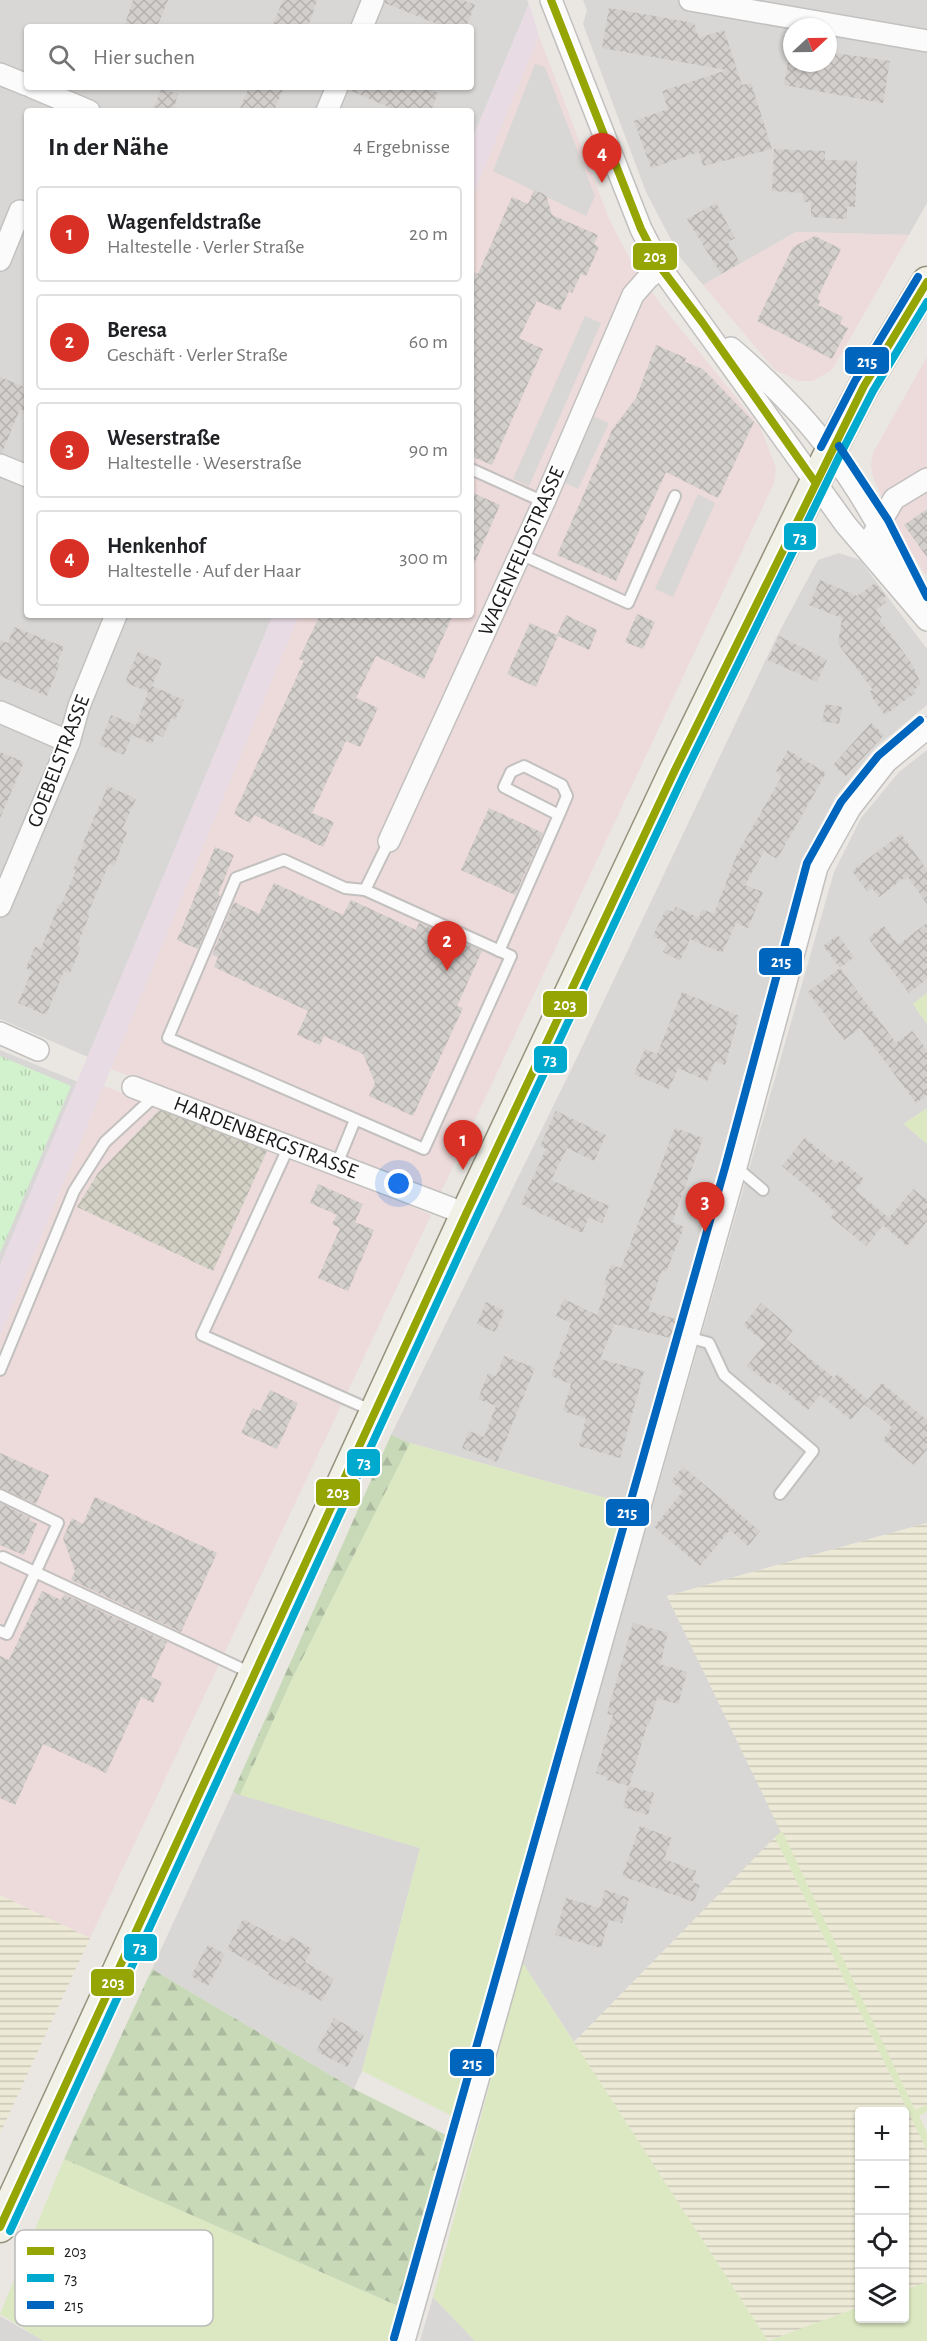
<!DOCTYPE html>
<html lang="de">
<head>
<meta charset="utf-8">
<style>
	:root { --surface:#fff; --page:#f6f6f6; --text:#202124; --muted:#757577; --line:#e0e0e0; --accent:#d93025 }
	body { margin:0; font-family:"Alegreya Sans",sans-serif; background:var(--page); color:var(--text) }
	.controls { position:absolute; right:18px; bottom:18px; display:grid; overflow:hidden; border-radius:6px; box-shadow:0 2px 4px #0004 }
	.controls button { width:54px; height:54px; display:grid; place-items:center; padding:0; border:0; border-bottom:2px solid var(--line); background:var(--surface); color:var(--text); font:30px sans-serif }
	.compass { position:absolute; left:783px; top:18px; width:54px; height:54px; border-radius:50%; background:var(--surface); box-shadow:0 2px 4px #0004; rotate:68deg }
	.you { position:absolute; left:399px; top:1184px; width:21px; height:21px; margin:-15px; border:4px solid #fff; border-radius:50%; background:#1a73e8; box-shadow:0 0 0 9px #1a73e833 }
	.badge { display:grid; place-items:center; width:39px; height:39px; border-radius:50%; background:var(--accent); color:#fff; font-size:20px; font-weight:700 }
	.pin { position:absolute; translate:-50% -50px; filter:drop-shadow(0 2px 3px #0008) }
	.pin::after { content:''; position:absolute; top:32px; width:21px; height:18px; background:inherit; clip-path:polygon(0 0,100% 0,50% 100%) }
	.list { margin:0; padding:0; list-style:none }
	h2 { display:flex; justify-content:space-between; align-items:center; height:78px; margin:0; padding:0 24px; font-size:26px }
	h2 small { font-size:20px; font-weight:400; color:var(--muted) }
	.list li { display:grid; grid-template-columns:39px 1fr auto; gap:18px; align-items:center; box-sizing:border-box; height:96px; margin:0 12px 12px; padding:0 12px; border:2px solid var(--line); border-radius:6px }
	.list b { display:block; font-size:22px; white-space:nowrap }
	.list p { margin:0; font-size:20px; white-space:nowrap; color:var(--muted) }
	.list em { font-size:20px; font-style:normal; color:var(--muted) }
	.icon { flex:none; width:33px; height:33px; fill:none; stroke:currentColor; stroke-width:2; stroke-linecap:round; stroke-linejoin:round }
	.map { position:relative; flex:none; width:927px; height:2341px; overflow:hidden }
	.search { position:absolute; background:var(--surface); box-shadow:0 2px 4px #0004; left:24px; top:24px; width:450px; height:66px; display:flex; align-items:center; gap:15px; box-sizing:border-box; padding:0 21px; border-radius:6px; color:var(--muted); font-size:22px }
	.panel { position:absolute; background:var(--surface); box-shadow:0 2px 4px #0004; left:24px; top:108px; width:450px; height:510px; border-radius:6px }
	.map>svg:first-child { display:block }
	.residential { fill:#d9d7d5; fill-rule:evenodd }
	.commercial { fill:#eddada }
	.railway { fill:#e8dbe4 }
	.construction { fill:url(#construction-cross-hatch) }
	.farmland { fill:url(#farmland-rules) }
	.grass { fill:#dbe8c1 }
	.forest { fill:url(#forest-firs) }
	.park { fill:url(#park-tufts) }
	.parking { fill:#d8d7d5 }
	.building { fill:url(#building-cross-hatch) }
	.lines { fill:none; stroke-linecap:round; stroke-linejoin:round }
	.lane-casing { stroke:#c2c1bf; stroke-width:14 }
	.street-casing { stroke:#c2c1bf; stroke-width:24 }
	.secondary-casing { stroke:#94927c; stroke-width:33 }
	.lane { stroke:#fcfbfb; stroke-width:10 }
	.street { stroke:#fcfbfb; stroke-width:21 }
	.secondary { stroke:#f2f1e8; stroke-width:30 }
	.bus-1-casing { stroke:#fff; stroke-width:12 }
	.bus-2-casing { stroke:#fff; stroke-width:12 }
	.bus-3-casing { stroke:#fff; stroke-width:12 }
	.bus-1 { stroke:#95a503; stroke-width:8 }
	.bus-2 { stroke:#00a9ce; stroke-width:8 }
	.bus-3 { stroke:#0065bd; stroke-width:8 }
	.labels { text-anchor:middle; stroke-width:4.5; stroke-linejoin:round; paint-order:stroke }
	.street-label { font-size:21px; fill:#1b1b1b; stroke:#fff }
	.key { fill:#fff; stroke:#bbb; stroke-width:1.5 }
	.key-label { font-size:16px; fill:#1b1b1b }
	.line-badge { stroke:#fff; stroke-width:2 }
	.badge-label { font-size:16px; text-anchor:middle; font-weight:bold; fill:#fff }
</style>
</head>
<body>
<div class="map">
<svg width="927" height="2341" viewBox="0 0 927 2341">
	<defs>
		<pattern id="construction-cross-hatch" width="8" height="8" patternUnits="userSpaceOnUse" patternTransform="scale(1.5)"><rect width="8" height="8" fill="#d3d0c5"/><path d="M0 0l8 8M0 8l8-8" fill="none" stroke="#b5b2a9"/></pattern>
		<pattern id="farmland-rules" width="6" height="5" patternUnits="userSpaceOnUse" patternTransform="scale(1.5)"><rect width="6" height="5" fill="#ece9d6"/><path d="M0 2.5h6" fill="none" stroke="#cac7b7"/></pattern>
		<pattern id="forest-firs" width="22" height="20" patternUnits="userSpaceOnUse" patternTransform="scale(1.5)"><rect width="22" height="20" fill="#c8d9b8"/><path d="M5 1l3.5 6h-7zM16 11l3.5 6h-7z" fill="#abba9e"/></pattern>
		<pattern id="park-tufts" width="24" height="20" patternUnits="userSpaceOnUse" patternTransform="scale(1.5)"><rect width="24" height="20" fill="#d2f1cd"/><path d="M3 7l-1-3M5 7V3M7 7l1-3M15 17l-1-3M17 17v-4M19 17l1-3" fill="none" stroke="#b4ceaf"/></pattern>
		<pattern id="building-cross-hatch" width="8" height="8" patternUnits="userSpaceOnUse" patternTransform="scale(1.5)"><rect width="8" height="8" fill="#d2cfcc"/><path d="M0 0l8 8M0 8l8-8" fill="none" stroke="#b4b1af"/></pattern>
	</defs>
	<rect width="100%" height="100%" fill="#eae7e3"/>
	<g class="residential">
		<path d="M0 0H527L529 4 471 142V111H27V615H273L88 1057 0 1019ZM27 27H471V87H27Z"/>
		<path d="M583 0H927V203L909 235 796 232 703 285 680 257 646 192 583 24 587 10ZM792 27H828V63H792Z"/>
		<polygon points="839,553 860,560 927,649 927,705 875,748 835,798 802,862 627,1504 410,1443 391,1435 571,1070 777,636 818,560"/>
		<polygon points="927,750 927,993 913,1004 927,1024 927,1108 904,1124 927,1144 927,1523 667,1596 782,1831 574,2042 522,1962 834,872 861,818 899,772"/>
		<polygon points="0,1050 78,1082 0,1265"/>
		<polygon points="233,1792 420,1848 362,2071 354,2089 152,1969"/>
		<polygon points="433,2297 475,2341 420,2341"/>
		<polygon points="0,2316 44,2341 0,2341"/>
	</g>
	<g class="commercial">
		<polygon points="539,36 609,219 632,263 662,306 760,427 776,468 774,483 441,1192 111,1069 299,615 471,615 471,200"/>
		<polygon points="796,232 909,235 832,370 813,381 799,381 775,370 703,285"/>
		<polygon points="927,357 927,573 925,574 895,526 873,477 871,465 873,453"/>
		<polygon points="104,1086 161,1108 98,1173 77,1207 213,1271 267,1151 385,1195 431,1215 90,1938 0,1895 0,1336"/>
	</g>
	<g class="railway">
		<polygon points="529,4 539,36 471,200 471,142"/>
		<polygon points="273,615 299,615 0,1336 0,1265"/>
	</g>
	<polygon class="construction" points="161,1108 267,1151 213,1271 77,1207 98,1173"/>
	<g class="farmland">
		<polygon points="927,1523 927,2105 915,2110 667,1596"/>
		<polygon points="775,1837 927,2150 927,2282 905,2290 904,2112 860,2112 859,2307 768,2341 574,2042"/>
		<polygon points="0,1895 90,1938 0,2134"/>
	</g>
	<g class="grass">
		<polygon points="927,993 927,1024 913,1004"/>
		<polygon points="927,1108 927,1144 904,1124"/>
		<polygon points="410,1443 627,1504 456,2118 362,2071 420,1848 240,1795 290,1683"/>
		<polygon points="782,1831 915,2110 927,2105 927,2112 919,2116 927,2133 927,2150 775,1837"/>
		<polygon points="522,1962 768,2341 859,2307 860,2318 904,2318 905,2290 927,2282 927,2341 475,2341 433,2297"/>
		<polygon points="64,2159 398,2306 388,2341 44,2341 0,2314"/>
	</g>
	<g class="forest">
		<polygon points="391,1435 410,1443 290,1683 240,1795 233,1792"/>
		<polygon points="152,1969 354,2089 448,2136 398,2306 64,2159"/>
	</g>
	<polygon class="park" points="0,1056 71,1086 0,1253"/>
	<g class="parking">
		<polygon points="535,64 545,67 595,196 586,216 493,171"/>
		<polygon points="345,100 363,107 362,111 340,111"/>
		<polygon points="585,316 601,323 529,486 513,479"/>
		<polygon points="593,416 609,423 578,489 563,482"/>
		<polygon points="698,494 715,503 673,597 655,589"/>
		<polygon points="800,1075 863,1128 838,1158 803,1129 791,1144 761,1130 771,1092 784,1096"/>
		<polygon points="746,1206 787,1241 751,1286 728,1277"/>
		<polygon points="711,1398 842,1504 827,1532 787,1539 675,1448"/>
	</g>
	<g class="building">
		<polygon points="133,0 168,0 157,27 124,27"/>
		<polygon points="283,0 317,0 308,27 272,27"/>
		<polygon points="385,0 463,0 475,5 466,27 445,27 385,3"/>
		<polygon points="609,8 694,23 699,38 724,30 742,85 751,83 772,149 703,166 699,152 651,168 634,121 668,109 662,91 727,70 602,48"/>
		<polygon points="828,52 890,61 883,103 784,85 788,63 828,63"/>
		<polygon points="249,87 284,87 274,111 239,111"/>
		<polygon points="350,87 424,87 438,93 431,111 398,111 349,90"/>
		<polygon points="162,88 178,94 173,111 165,111 154,107"/>
		<polygon points="774,149 825,151 825,160 857,161 855,207 847,206 847,219 811,217 811,202 803,202 803,193 772,191"/>
		<polygon points="534,190 546,195 552,215 598,235 594,244 599,247 586,276 581,274 572,293 569,291 560,311 537,301 519,338 543,349 492,465 471,456 471,271 478,274 512,197 528,204"/>
		<polygon points="716,203 735,238 728,242 740,263 721,274 687,219"/>
		<polygon points="815,236 841,249 817,299 821,300 818,305 843,317 840,324 848,328 832,359 757,321 793,247"/>
		<polygon points="656,345 686,358 685,362 703,369 754,422 718,498 666,472 616,581 557,555 612,430 636,398"/>
		<polygon points="0,377 27,388 27,412 20,409 2,453 0,453"/>
		<polygon points="471,492 500,505 471,571"/>
		<polygon points="927,509 927,557 904,525"/>
		<polygon points="820,580 857,596 875,583 886,596 883,598 886,602 876,610 882,618 879,619 912,664 921,684 914,690 915,693 885,715 873,699 870,691 873,690 838,644 842,618 809,605"/>
		<polygon points="637,614 655,622 643,649 625,642"/>
		<polygon points="320,615 453,615 424,679 376,656 356,698 378,708 360,747 346,741 312,813 334,822 323,847 254,815 250,823 234,814 304,661 299,659"/>
		<polygon points="566,615 597,630 589,650 558,636 536,687 507,674 530,623 557,635"/>
		<polygon points="14,627 64,647 57,663 60,664 47,696 0,676 0,640 8,643"/>
		<polygon points="779,636 827,660 817,682 768,660"/>
		<polygon points="138,652 162,662 152,686 184,700 175,720 171,718 163,737 156,734 152,744 132,735 124,755 99,745 111,715 136,725 148,692 125,682"/>
		<polygon points="826,704 842,707 839,724 822,721"/>
		<polygon points="871,723 884,735 846,776 833,765"/>
		<polygon points="788,750 826,773 777,859 764,851 745,885 763,892 748,928 736,923 722,953 690,939 680,961 663,952 667,943 653,936 666,909 673,912 676,907 699,918 702,909 714,914 737,854 782,776 776,771"/>
		<polygon points="0,752 24,762 0,818"/>
		<polygon points="108,786 136,799 122,829 127,832 114,866 109,864 87,915 89,916 77,946 81,947 70,973 64,971 46,1015 18,1003 32,971 26,968 35,947 41,949 59,904 61,905 76,871 73,870 84,844 83,843"/>
		<polygon points="489,808 543,833 515,895 461,870"/>
		<polygon points="901,834 927,870 927,904 908,877 905,880 904,878 879,897 872,888 867,891 852,871"/>
		<polygon points="215,847 234,855 218,894 220,896 198,949 177,940"/>
		<polygon points="274,883 343,915 351,900 416,930 419,923 482,951 457,1006 463,1008 413,1116 369,1096 375,1083 363,1054 324,1036 320,1045 297,1035 308,1011 214,967 218,957 212,955 234,902 259,914"/>
		<polygon points="927,923 927,979 909,993 868,938 884,926 898,945"/>
		<polygon points="838,935 854,957 840,968 823,946"/>
		<polygon points="840,968 896,1043 912,1031 927,1050 927,1095 916,1103 860,1028 844,1040 808,992"/>
		<polygon points="682,992 739,1016 725,1065 715,1061 707,1081 678,1068 669,1089 634,1074 645,1049 657,1054"/>
		<polygon points="556,1111 606,1135 594,1161 567,1148 551,1180 609,1206 602,1223 589,1217 582,1233 521,1204 546,1149 540,1146"/>
		<polygon points="675,1128 703,1138 672,1222 684,1227 666,1272 662,1270 648,1311 676,1319 670,1338 615,1324 600,1359 644,1371 620,1458 579,1446 586,1418 563,1411 571,1384 551,1376 571,1323 556,1316 564,1299 597,1315 607,1287 604,1283 611,1265 621,1268"/>
		<polygon points="805,1138 837,1164 841,1160 864,1179 855,1190 889,1218 866,1246 831,1217 835,1212 826,1203 782,1166"/>
		<polygon points="318,1184 363,1204 355,1222 374,1230 348,1291 318,1278 340,1228 332,1224 337,1215 310,1203"/>
		<polygon points="913,1189 927,1200 927,1221 907,1246 883,1225"/>
		<polygon points="486,1302 505,1311 495,1332 477,1324"/>
		<polygon points="761,1303 793,1330 786,1339 834,1378 837,1374 868,1400 851,1420 820,1395 808,1410 772,1381 770,1384 747,1366 766,1343 743,1325"/>
		<polygon points="504,1356 535,1368 497,1462 462,1448 469,1431 484,1437 496,1406 478,1399 488,1373 496,1376"/>
		<polygon points="882,1383 927,1420 927,1449 914,1465 883,1440 892,1427 864,1404"/>
		<polygon points="270,1390 298,1403 277,1449 241,1433 253,1408 260,1411"/>
		<polygon points="0,1453 49,1475 36,1504 0,1488"/>
		<polygon points="683,1467 760,1531 748,1546 730,1530 700,1566 654,1527 683,1491 671,1481"/>
		<polygon points="95,1497 217,1553 181,1632 71,1580 75,1571 63,1538 72,1518 83,1524"/>
		<polygon points="0,1503 30,1518 29,1520 37,1524 24,1555 0,1545"/>
		<polygon points="42,1591 61,1600 64,1594 167,1642 151,1677 162,1682 153,1703 141,1697 106,1773 43,1744 15,1805 0,1798 0,1656 9,1660"/>
		<polygon points="633,1623 668,1633 660,1664 687,1672 678,1704 657,1698 649,1725 647,1725 629,1786 654,1793 648,1815 623,1807 629,1786 607,1780 607,1777 596,1773 613,1715 607,1714"/>
		<polygon points="640,1826 672,1838 664,1859 696,1871 692,1882 700,1885 694,1902 622,1876"/>
		<polygon points="605,1890 629,1898 622,1923 609,1920 601,1948 555,1935 566,1898 600,1908"/>
		<polygon points="243,1919 287,1943 290,1936 312,1949 305,1962 334,1979 322,2001 292,1985 291,1988 268,1975 270,1973 227,1949"/>
		<polygon points="208,1945 225,1954 208,1986 191,1976"/>
		<polygon points="334,2018 364,2035 347,2067 316,2051"/>
	</g>
	<g class="lines">
		<g class="lane-casing">
			<g id="lane">
				<polyline points="471,469 544,502"/>
				<polyline points="520,554 628,603 675,496"/>
				<polygon points="284,860 345,888 365,890 511,956 424,1149 168,1038 236,878"/>
				<polyline points="365,890 389,841"/>
				<polyline points="499,951 559,815 567,796 562,785 524,766 511,772 504,787 559,815"/>
				<polyline points="289,1146 202,1335 373,1411"/>
				<polyline points="337,1164 355,1120"/>
				<polyline points="736,1167 763,1190"/>
				<polyline points="688,1337 709,1343 724,1375 813,1451 780,1494"/>
				<polyline points="0,1370 74,1191 105,1142 156,1095"/>
				<polyline points="0,1495 58,1523 7,1634 0,1631"/>
				<polyline points="3,1557 251,1673"/>
			</g>
		</g>
		<g class="street-casing">
			<g id="street">
				<polyline points="551,0 641,229 661,268 846,525 927,620"/>
				<polyline points="690,0 927,41"/>
				<polyline points="362,27 373,0"/>
				<polyline points="0,74 27,85"/>
				<polyline points="32,87 89,111"/>
				<polyline points="327,111 337,87"/>
				<polyline points="0,260 20,211"/>
				<path d="M731 348C752 366 772 385 791 405 840 455 881 525 910 588"/>
				<polyline points="0,465 27,476"/>
				<polyline points="872,537 894,499 927,479"/>
				<polyline points="0,712 69,742"/>
				<polyline points="389,841 544,502 633,295 648,278 661,268"/>
				<polyline points="0,906 56,773 69,742 79,706 116,615"/>
				<polyline points="0,1033 38,1050"/>
				<polyline points="133,1087 466,1214"/>
				<polyline points="404,2341 736,1167 817,867 850,808 886,762 927,728"/>
			</g>
		</g>
		<g class="secondary-casing">
			<polyline id="secondary" points="0,2227 466,1214 674,772 830,452 864,386 927,282"/>
		</g>
		<use href="#lane" class="lane"/>
		<use href="#street" class="street"/>
		<use href="#secondary" class="secondary"/>
		<g class="bus-1-casing">
			<g id="bus-1">
				<polyline points="551,0 641,229 661,268 702,322 815,482"/>
				<polyline points="0,2227 466,1214 674,772 864,386 927,282"/>
			</g>
		</g>
		<g class="bus-2-casing">
			<polyline id="bus-2" points="10,2231 476,1218 683,777 839,457 873,391 927,302"/>
		</g>
		<g class="bus-3-casing">
			<g id="bus-3">
				<polyline points="839,446 888,520 927,597"/>
				<polyline points="821,447 855,381 918,277"/>
				<polyline points="394,2338 726,1164 807,863 841,802 878,756 920,720"/>
			</g>
		</g>
		<use href="#bus-1" class="bus-1"/>
		<use href="#bus-2" class="bus-2"/>
		<use href="#bus-3" class="bus-3"/>
	</g>
	<g class="labels">
		<g class="street-label">
			<text transform="translate(521 551) rotate(-66)" y="7">WAGENFELDSTRASSE</text>
			<text transform="translate(58 761) rotate(-69)" y="7">GOEBELSTRASSE</text>
			<text transform="translate(266 1137) rotate(21)" y="7">HARDENBERGSTRASSE</text>
		</g>
	</g>
	<rect x="15" y="2230" width="198" height="96" rx="9" class="key"/>
	<rect x="27" y="2247" width="27" height="8" fill="#95a503"/>
	<rect x="27" y="2274" width="27" height="8" fill="#00a9ce"/>
	<rect x="27" y="2301" width="27" height="8" fill="#0065bd"/>
	<g class="key-label">
		<text x="64" y="2257">203</text>
		<text x="64" y="2284">73</text>
		<text x="64" y="2311">215</text>
	</g>
	<g class="line-badge">
		<rect x="632" y="242" width="46" height="29" rx="6" fill="#95a503"/>
		<rect x="844" y="346" width="46" height="29" rx="6" fill="#0065bd"/>
		<rect x="783" y="522" width="34" height="29" rx="6" fill="#00a9ce"/>
		<rect x="758" y="947" width="45" height="29" rx="6" fill="#0065bd"/>
		<rect x="542" y="990" width="46" height="28" rx="6" fill="#95a503"/>
		<rect x="533" y="1045" width="35" height="29" rx="6" fill="#00a9ce"/>
		<rect x="346" y="1448" width="35" height="29" rx="6" fill="#00a9ce"/>
		<rect x="315" y="1478" width="46" height="29" rx="6" fill="#95a503"/>
		<rect x="605" y="1498" width="45" height="29" rx="6" fill="#0065bd"/>
		<rect x="123" y="1933" width="35" height="29" rx="6" fill="#00a9ce"/>
		<rect x="90" y="1968" width="45" height="29" rx="6" fill="#95a503"/>
		<rect x="449" y="2048" width="46" height="29" rx="6" fill="#0065bd"/>
	</g>
	<g class="badge-label">
		<text x="655" y="262">203</text>
		<text x="867" y="367">215</text>
		<text x="800" y="543">73</text>
		<text x="781" y="967">215</text>
		<text x="565" y="1010">203</text>
		<text x="550" y="1065">73</text>
		<text x="364" y="1468">73</text>
		<text x="338" y="1498">203</text>
		<text x="627" y="1518">215</text>
		<text x="140" y="1953">73</text>
		<text x="113" y="1988">203</text>
		<text x="472" y="2069">215</text>
	</g>
</svg>
<div class="controls">
<button>+</button>
<button>−</button>
<button><svg class="icon" aria-label="locate" viewBox="0 0 24 24"><circle cx="12" cy="12" r="6"/><path d="M12 2v4M12 18v4M2 12h4M18 12h4"/></svg></button>
<button><svg class="icon" aria-label="layers" viewBox="0 0 24 24"><path d="M12 4l9 5-9 5-9-5zM3 14l9 5 9-5"/></svg></button>
</div>
<svg class="compass" viewBox="-18 -18 36 36"><path d="M0-13l5 13h-10z" fill="#e53935"/><path d="M0 13l5-13h-10z" fill="#757577"/></svg>
<div class="you"></div>
<div class="pin badge" style="left:463px;top:1170px">1</div>
<div class="pin badge" style="left:447px;top:971px">2</div>
<div class="pin badge" style="left:705px;top:1232px">3</div>
<div class="pin badge" style="left:602px;top:183px">4</div>
<div class="search"><svg class="icon" aria-label="search" viewBox="0 0 24 24"><circle cx="10" cy="10" r="6"/><path d="M15 15l6 6"/></svg>Hier suchen</div>
<section class="panel">
<h2>In der Nähe<small>4 Ergebnisse</small></h2>
<ul class="list">
<li><span class="badge">1</span><div><b>Wagenfeldstraße</b><p>Haltestelle · Verler Straße</p></div><em>20 m</em></li>
<li><span class="badge">2</span><div><b>Beresa</b><p>Geschäft · Verler Straße</p></div><em>60 m</em></li>
<li><span class="badge">3</span><div><b>Weserstraße</b><p>Haltestelle · Weserstraße</p></div><em>90 m</em></li>
<li><span class="badge">4</span><div><b>Henkenhof</b><p>Haltestelle · Auf der Haar</p></div><em>300 m</em></li>
</ul>
</section>
</div>
</body>
</html>
